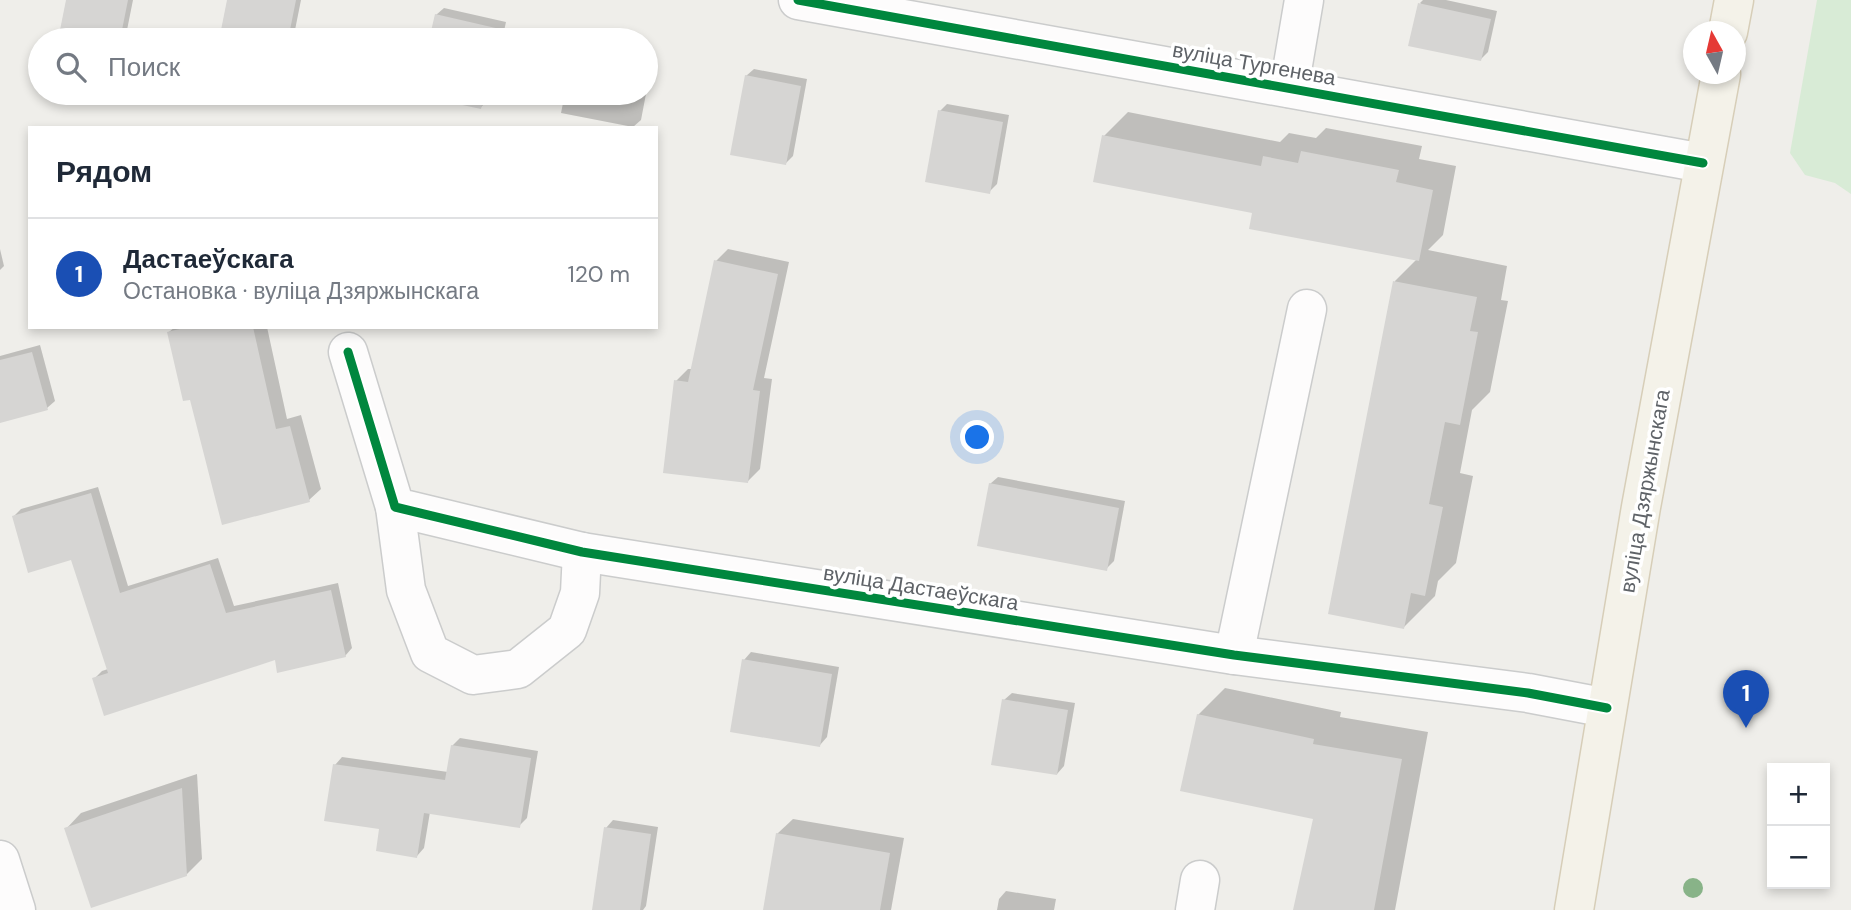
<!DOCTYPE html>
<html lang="ru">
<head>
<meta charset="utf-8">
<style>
	:root { --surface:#fff; --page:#f6f6f7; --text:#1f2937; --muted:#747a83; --line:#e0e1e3; --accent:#db2777 }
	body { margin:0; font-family:"DM Sans",sans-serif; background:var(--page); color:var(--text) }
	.controls { position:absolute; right:21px; bottom:21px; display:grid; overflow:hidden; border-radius:0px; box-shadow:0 4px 10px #0003 }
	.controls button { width:63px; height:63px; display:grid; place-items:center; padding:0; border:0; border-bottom:2px solid var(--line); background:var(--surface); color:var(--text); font:35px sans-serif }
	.compass { position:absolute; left:1683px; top:21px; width:63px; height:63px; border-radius:50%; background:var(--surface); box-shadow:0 4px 10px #0003; rotate:352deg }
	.you { position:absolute; left:978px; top:438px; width:24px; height:24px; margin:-18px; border:5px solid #fff; border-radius:50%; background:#1a73e8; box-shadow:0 0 0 10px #1a73e833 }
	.badge { display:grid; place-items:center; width:46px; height:46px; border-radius:50%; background:var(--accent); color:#fff; font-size:23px; font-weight:700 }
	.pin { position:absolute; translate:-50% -58px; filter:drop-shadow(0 2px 4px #0008) }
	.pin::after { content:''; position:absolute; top:37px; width:24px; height:21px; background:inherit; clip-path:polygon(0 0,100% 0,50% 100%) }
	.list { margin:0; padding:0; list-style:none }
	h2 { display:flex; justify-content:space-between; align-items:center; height:91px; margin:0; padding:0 28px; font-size:30px }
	h2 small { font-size:23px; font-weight:400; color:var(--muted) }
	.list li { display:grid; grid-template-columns:46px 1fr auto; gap:21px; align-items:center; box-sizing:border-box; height:112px; padding:0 28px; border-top:2px solid var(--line) }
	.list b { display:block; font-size:26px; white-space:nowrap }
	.list p { margin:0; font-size:23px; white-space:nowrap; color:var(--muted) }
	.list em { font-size:23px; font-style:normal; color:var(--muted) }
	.icon { flex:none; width:38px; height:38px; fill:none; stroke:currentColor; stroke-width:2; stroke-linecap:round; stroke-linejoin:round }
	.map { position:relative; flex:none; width:1851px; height:910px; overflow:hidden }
	.search { position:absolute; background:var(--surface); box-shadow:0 4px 10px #0003; left:28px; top:28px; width:630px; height:77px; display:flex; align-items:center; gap:18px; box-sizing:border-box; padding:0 24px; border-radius:38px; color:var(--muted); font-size:26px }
	.panel { position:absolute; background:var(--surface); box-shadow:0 4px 10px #0003; left:28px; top:126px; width:630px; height:203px; border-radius:0px }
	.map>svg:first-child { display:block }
	.green { fill:#d8ebd6 }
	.shadow { fill:#0003 }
	.building { fill:#d6d5d3 }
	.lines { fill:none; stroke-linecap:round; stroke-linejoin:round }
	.minor-casing { stroke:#cbcccc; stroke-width:41 }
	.major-casing { stroke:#d7ceb8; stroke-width:41 }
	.minor { stroke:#fdfcfc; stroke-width:38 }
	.major { stroke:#f4f2e9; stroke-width:38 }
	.cycleway-casing { stroke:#fff; stroke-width:13 }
	.cycleway { stroke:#00873e; stroke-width:9 }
	.tree { fill:#88b388 }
	.labels { text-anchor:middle; stroke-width:7; stroke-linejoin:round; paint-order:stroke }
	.street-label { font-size:21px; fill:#5f6368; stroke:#fff }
</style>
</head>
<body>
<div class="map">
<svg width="1851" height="910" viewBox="0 0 1851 910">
	<rect width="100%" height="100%" fill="#efeeea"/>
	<polygon class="green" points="1817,0 1851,0 1851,194 1835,183 1805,175 1790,153"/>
	<g class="shadow">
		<polygon points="68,0 133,0 125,40 60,40"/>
		<polygon points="229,0 301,0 293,40 220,40"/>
		<polygon points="1423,0 1446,0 1497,11 1488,52 1481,59 1420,3"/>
		<polygon points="444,8 506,22 502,40 431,40 436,15"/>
		<polygon points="646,50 654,52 641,120 633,127 561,113 565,93 646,93"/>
		<polygon points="754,69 807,79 793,156 786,163 746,76"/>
		<polygon points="419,93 490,93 488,100 481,107"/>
		<polygon points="947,104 1009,115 997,184 989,192 940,111"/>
		<polygon points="1128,112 1280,142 1289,133 1316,138 1326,128 1422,146 1419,159 1456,166 1443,235 1428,250 1507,266 1501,300 1508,301 1490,392 1472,410 1460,473 1473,476 1456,563 1438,581 1435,596 1404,627 1395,281 1417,259 1254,211 1104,136"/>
		<polygon points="0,249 4,266 0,270"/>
		<polygon points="728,249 789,262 764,378 772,379 760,469 748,481 676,381 688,369 693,369 716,261"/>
		<polygon points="175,327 267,327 287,419 301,415 321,489 309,500 191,397 169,332"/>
		<polygon points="40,345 55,401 47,408 0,421 0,356"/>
		<polygon points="998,477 1125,501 1114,561 1106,569 990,484"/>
		<polygon points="98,487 128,586 218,558 234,606 338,583 352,648 345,656 276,658 94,679 102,671 108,669 72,558 14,516 21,509"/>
		<polygon points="751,652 839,667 827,737 820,745 744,660"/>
		<polygon points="1225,688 1341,712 1340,717 1428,732 1395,910 1295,910 1315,818 1198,715"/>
		<polygon points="1012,693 1075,703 1064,766 1057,774 1004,700"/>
		<polygon points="460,738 538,751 527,818 519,826 430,812 424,848 417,856 381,827 335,765 342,757 448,772 452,746"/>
		<polygon points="197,774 202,859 186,875 66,829 81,813"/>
		<polygon points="793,819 904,838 891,910 764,910 777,834"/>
		<polygon points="613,820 658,827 646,906 643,910 614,910 606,828"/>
		<polygon points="1006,891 1056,899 1054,910 997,910 999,899"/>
	</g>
	<g class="building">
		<polygon points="66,0 128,0 120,40 58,40"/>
		<polygon points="227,0 296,0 288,40 219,40"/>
		<polygon points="1418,3 1491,19 1481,61 1408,46"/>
		<polygon points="435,14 500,29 497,40 429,40"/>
		<polygon points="745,75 801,86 786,165 730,155"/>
		<polygon points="417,93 485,93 481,109 416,95"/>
		<polygon points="938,110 1003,122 990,194 925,182"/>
		<polygon points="1102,135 1261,166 1263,156 1298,163 1301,151 1399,170 1396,182 1433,190 1419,261 1249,229 1252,213 1093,182"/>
		<polygon points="714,260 778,274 753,390 760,391 748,483 663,473 674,380 688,382"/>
		<polygon points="1393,281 1477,297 1470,331 1478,332 1460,425 1445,422 1429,504 1443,507 1425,596 1411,593 1404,629 1328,614"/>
		<polygon points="188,327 253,327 276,429 290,426 310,502 222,525 190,400 183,401 167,332"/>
		<polygon points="32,352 48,410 0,423 0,360"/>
		<polygon points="989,483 1119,508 1107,571 977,546"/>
		<polygon points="91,493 120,593 210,564 226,613 331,590 346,657 277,673 275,660 104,716 92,678 108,673 71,560 28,573 12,516"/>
		<polygon points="742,659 832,674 820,747 730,732"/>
		<polygon points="1002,699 1068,710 1057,775 991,765"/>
		<polygon points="1197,714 1314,739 1313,744 1402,759 1374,910 1293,910 1313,819 1180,791"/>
		<polygon points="451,745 531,758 520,828 424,813 417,858 376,851 379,829 324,821 333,764 445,780"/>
		<polygon points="182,788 187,876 91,908 64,828"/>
		<polygon points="604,827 651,834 640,910 592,910"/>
		<polygon points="776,833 890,853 880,910 763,910"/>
	</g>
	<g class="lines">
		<g class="minor-casing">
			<g id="minor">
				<polyline points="798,0 1703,163"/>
				<polyline points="1289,88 1304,0"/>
				<polyline points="348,352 395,507 582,552 1234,655 1528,693 1607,708"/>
				<polyline points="395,507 406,590 430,653 473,675 518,669 567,630 580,593 582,552"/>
				<polyline points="1234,655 1307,309"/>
				<polyline points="0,860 16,910"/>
				<polyline points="1195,910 1200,880"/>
			</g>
		</g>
		<g class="major-casing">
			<g id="major">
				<polyline points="1728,32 1734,0"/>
				<polyline points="1574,910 1641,507 1721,74"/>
			</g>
		</g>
		<use href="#minor" class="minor"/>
		<use href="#major" class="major"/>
		<g class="cycleway-casing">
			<g id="cycleway">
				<polyline points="798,0 1703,163"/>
				<polyline points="348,352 395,507 582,552 1234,655 1528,693 1607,708"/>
			</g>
		</g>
		<use href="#cycleway" class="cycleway"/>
	</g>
	<circle class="tree" cx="1693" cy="888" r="10"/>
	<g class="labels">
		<g class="street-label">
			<text transform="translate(1254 64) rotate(10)" y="7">вуліца Тургенева</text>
			<text transform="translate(1645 491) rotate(-80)" y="7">вуліца Дзяржынскага</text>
			<text transform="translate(921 588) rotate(9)" y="7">вуліца Дастаеўскага</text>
		</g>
	</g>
</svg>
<div class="controls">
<button>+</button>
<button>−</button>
</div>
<svg class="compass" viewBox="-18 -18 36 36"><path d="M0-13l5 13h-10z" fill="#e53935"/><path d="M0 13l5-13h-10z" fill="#747a83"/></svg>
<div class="you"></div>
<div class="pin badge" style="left:1746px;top:728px;background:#1a4fb4">1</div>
<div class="search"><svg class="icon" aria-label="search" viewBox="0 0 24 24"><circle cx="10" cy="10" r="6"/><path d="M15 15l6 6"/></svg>Поиск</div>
<section class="panel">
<h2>Рядом<small></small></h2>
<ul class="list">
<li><span class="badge" style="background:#1a4fb4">1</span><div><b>Дастаеўскага</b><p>Остановка · вуліца Дзяржынскага</p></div><em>120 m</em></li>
</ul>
</section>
</div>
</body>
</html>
